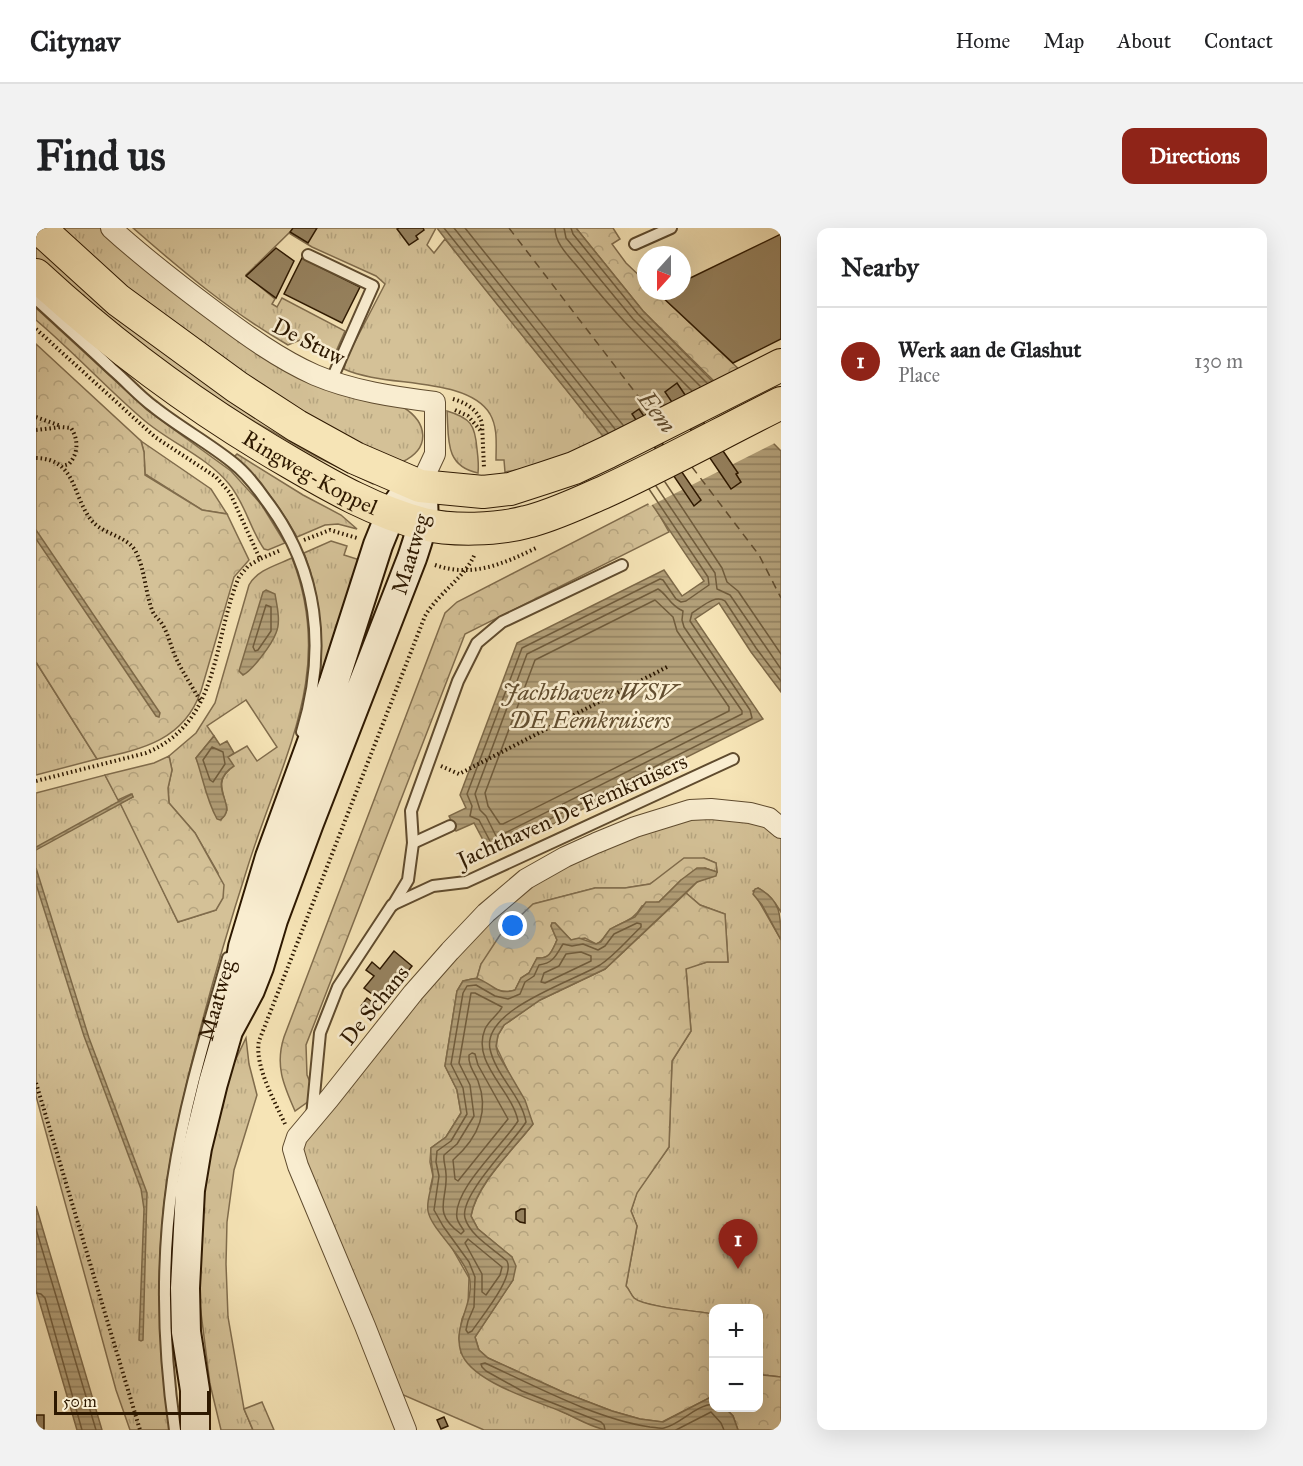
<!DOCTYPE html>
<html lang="en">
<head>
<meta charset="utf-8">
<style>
	:root { --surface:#fff; --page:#f2f2f2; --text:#202124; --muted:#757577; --line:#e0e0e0; --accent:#8f2418 }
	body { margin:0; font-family:"IM FELL Great Primer",serif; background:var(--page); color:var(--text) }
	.controls { position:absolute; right:18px; bottom:18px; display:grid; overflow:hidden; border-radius:12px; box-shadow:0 6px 24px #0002 }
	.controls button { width:54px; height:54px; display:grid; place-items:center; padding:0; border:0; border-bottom:2px solid var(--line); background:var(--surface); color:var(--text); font:30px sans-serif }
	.compass { position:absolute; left:601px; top:18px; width:54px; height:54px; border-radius:50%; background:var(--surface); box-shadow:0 6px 24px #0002; rotate:201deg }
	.scale { position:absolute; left:18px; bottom:15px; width:156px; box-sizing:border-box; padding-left:6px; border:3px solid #2d1800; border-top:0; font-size:16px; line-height:21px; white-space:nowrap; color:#2d1800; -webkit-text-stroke:4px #f9edd0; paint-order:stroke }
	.you { position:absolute; left:477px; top:698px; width:21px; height:21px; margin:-15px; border:4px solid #fff; border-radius:50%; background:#1a73e8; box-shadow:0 0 0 9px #1a73e833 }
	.badge { display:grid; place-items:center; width:39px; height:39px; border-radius:50%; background:var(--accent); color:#fff; font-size:20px; font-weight:700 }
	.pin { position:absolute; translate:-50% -50px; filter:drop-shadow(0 2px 3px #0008) }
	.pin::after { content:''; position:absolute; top:32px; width:21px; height:18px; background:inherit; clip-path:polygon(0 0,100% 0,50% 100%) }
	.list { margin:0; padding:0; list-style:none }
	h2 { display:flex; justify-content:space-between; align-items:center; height:78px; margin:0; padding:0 24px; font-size:26px }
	h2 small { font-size:20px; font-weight:400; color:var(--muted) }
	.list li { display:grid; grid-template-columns:39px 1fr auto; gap:18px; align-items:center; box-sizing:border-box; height:108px; padding:0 24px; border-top:2px solid var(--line) }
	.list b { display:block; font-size:22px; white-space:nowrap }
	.list p { margin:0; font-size:20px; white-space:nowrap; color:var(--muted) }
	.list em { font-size:20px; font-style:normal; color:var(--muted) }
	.map { position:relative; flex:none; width:745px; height:1202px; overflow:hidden; border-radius:12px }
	header { display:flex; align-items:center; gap:36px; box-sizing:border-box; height:84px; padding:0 30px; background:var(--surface); border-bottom:2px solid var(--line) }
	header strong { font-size:28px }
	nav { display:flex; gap:33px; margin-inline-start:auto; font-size:21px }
	.intro { display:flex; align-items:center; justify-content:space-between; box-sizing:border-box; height:144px; padding:0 36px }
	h1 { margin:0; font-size:42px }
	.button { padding:15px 27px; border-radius:12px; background:var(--accent); color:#fff; font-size:21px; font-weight:700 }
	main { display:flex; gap:36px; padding:0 36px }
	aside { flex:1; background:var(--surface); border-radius:12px; box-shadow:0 6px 24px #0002 }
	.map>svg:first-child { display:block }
	.grass { fill:url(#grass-tufts); stroke:#806c4c; stroke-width:1.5; fill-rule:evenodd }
	.forest { fill:url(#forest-crowns); stroke:#806c4c; stroke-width:1.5 }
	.water { fill:url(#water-rules); stroke:#7d6948; stroke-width:1.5 }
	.pier { fill:#f6e4b6 }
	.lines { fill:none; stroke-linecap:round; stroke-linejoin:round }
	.shore { stroke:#705c3c; stroke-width:1.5 }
	.ferry { stroke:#624e30; stroke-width:1.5; stroke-dasharray:8 6; stroke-linecap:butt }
	.building { fill:#96825f; stroke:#2d1800; stroke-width:1.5 }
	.lane-casing { stroke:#5f4b2e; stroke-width:14 }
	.street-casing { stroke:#5f4b2e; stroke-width:22 }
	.secondary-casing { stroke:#2d1800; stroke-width:32 }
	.primary-casing { stroke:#2d1800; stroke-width:34 }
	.path { stroke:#2d1800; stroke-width:4; stroke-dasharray:1.5 3; stroke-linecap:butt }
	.lane { stroke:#f9edd0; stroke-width:10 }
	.street { stroke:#f9edd0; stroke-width:20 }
	.secondary { stroke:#f9edd0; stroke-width:28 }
	.primary { stroke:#f6e4b6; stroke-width:32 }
	.labels { text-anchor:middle; stroke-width:5; stroke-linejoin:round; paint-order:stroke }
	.street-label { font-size:22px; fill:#2d1800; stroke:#f9edd0 }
	.water-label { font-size:24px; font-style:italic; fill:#624e30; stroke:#f9edd0 }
</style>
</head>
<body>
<header>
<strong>Citynav</strong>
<nav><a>Home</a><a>Map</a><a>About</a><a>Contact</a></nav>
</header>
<div class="intro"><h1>Find us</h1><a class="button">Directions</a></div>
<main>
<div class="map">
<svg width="745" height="1202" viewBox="0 0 745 1202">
	<defs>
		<pattern id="grass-tufts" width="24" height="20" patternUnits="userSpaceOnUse" patternTransform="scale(1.5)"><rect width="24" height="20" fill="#d4c197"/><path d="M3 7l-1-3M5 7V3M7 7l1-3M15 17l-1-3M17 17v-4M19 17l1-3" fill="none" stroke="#b6a580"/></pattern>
		<pattern id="forest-crowns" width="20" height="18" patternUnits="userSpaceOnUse" patternTransform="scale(1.5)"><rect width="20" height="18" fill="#d4c197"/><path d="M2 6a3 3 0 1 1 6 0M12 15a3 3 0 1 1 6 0" fill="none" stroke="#b6a580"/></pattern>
		<pattern id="water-rules" width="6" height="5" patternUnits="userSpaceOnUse" patternTransform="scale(1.5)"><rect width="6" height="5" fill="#b29f78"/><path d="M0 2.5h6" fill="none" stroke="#918160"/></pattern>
	</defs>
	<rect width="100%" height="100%" fill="#f6e4b6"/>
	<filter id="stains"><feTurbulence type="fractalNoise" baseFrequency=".00333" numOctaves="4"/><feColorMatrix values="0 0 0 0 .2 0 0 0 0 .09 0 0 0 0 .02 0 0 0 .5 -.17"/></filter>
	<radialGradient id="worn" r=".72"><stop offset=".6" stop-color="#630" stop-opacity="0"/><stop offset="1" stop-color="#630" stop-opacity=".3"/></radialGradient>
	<g class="grass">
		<path d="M17 0H64L86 20 203 111 367 179C392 195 395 220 366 234L314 213 151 111Z"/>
		<path d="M97 0H400L391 17 398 25 409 11 571 212 497 239 469 244 468 232H460C460 216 462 200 454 186 431 148 348 160 308 141L311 129 349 56 340 48 276 19 253 5 210 47 239 71 236 76 241 79 246 70 309 103 298 128 264 112 252 117C196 85 145 42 97 0Z"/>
		<polygon points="0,13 339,255 337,256 281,229 145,152 0,34"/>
		<path d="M0 80 111 182 195 243 225 276 249 315 232 322 228 321C214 301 209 275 193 256 171 229 135 215 109 193 71 161 38 124 0 92Z"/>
		<path d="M411 183C435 190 439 197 441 221 442 229 443 237 442 245 408 238 413 210 411 183Z"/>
		<polygon points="105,213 175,261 191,286 166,282 109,246 108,224"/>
		<path d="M201 226 267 267 305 287 321 301 302 296 289 297 261 309C244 279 225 252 198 229Z"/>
		<path d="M295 313 311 318 308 327 327 333 281 469C289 420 286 372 268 325Z"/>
		<path d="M256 330C301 446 244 533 211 641 182 732 155 827 136 922 124 985 121 1052 125 1116 126 1145 131 1174 135 1202H94L80 1162 0 868V565L69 547 97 599 142 694 180 682 182 645 159 605 133 575 132 560 136 542 133 528 160 505 179 475 213 357C221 342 241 337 256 330ZM210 472 241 519 221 533 211 518 192 529 193 542C179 554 189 567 191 582L185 592 160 530 178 508 171 498Z"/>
		<polygon points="0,434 61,531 0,547"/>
		<path d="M644 590C679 591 719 584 745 610V684C738 673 733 666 722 660L717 663 745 712V1149L727 1147 723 1142 722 1080H678L677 1086C661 1083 608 1079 598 1070 595 1067 593 1061 590 1058L601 998 595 983 601 964 633 919 636 833 655 803 650 740 671 734H692L689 686 664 677 650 665 661 654 681 644 680 635 668 630 630 646 614 656 589 660H559L498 676 445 736 441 750 427 753 421 763 409 838 421 862 425 885 410 909 395 920 394 934 397 948 394 961 416 1020 433 1050 432 1078 426 1091 423 1110 425 1125C472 1152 518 1185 571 1202H448L365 1166 267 926 268 912 418 726 462 678 544 631Z"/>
		<polygon points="210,810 213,836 221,867 198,942 191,994 190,1036 192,1089 208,1181 217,1202 185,1202 174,1156 162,1061 165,963 187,858"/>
	</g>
	<g class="forest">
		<polygon points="540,0 577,0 584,11 576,16 590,35 610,54 610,63 620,63 707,145 683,158 607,83"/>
		<path d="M0 116 105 213 108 224 109 247 166 282 191 286 213 332 198 349 165 463C148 512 107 521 61 531L0 434Z"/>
		<path d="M616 274 633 304 429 406 270 817 271 847 280 868 259 883C247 856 239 837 248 809L409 385 421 374Z"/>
		<polygon points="133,528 136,542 132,560 133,575 159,605 188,657 187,670 180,682 142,694 84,575 97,569 95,566 82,572 69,547 118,535"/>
		<path d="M648 630H668L680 635 681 644 669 640 645 652 623 674 606 678C596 695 587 692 574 702 568 707 568 713 560 716L549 710 535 712 519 695H516L515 698 521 712C516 723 514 731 501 730L493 745 485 750 479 762C464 767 454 758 441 750L445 736 464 707 497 676 559 660H589L614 656Z"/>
		<path d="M650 665 664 677 689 686 692 734H671L650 741 655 803 636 833 633 919 601 965 595 983 601 998 590 1058C593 1061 595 1067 598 1070 608 1079 661 1083 677 1086V1171L673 1170 626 1194 604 1191 576 1183 529 1165 452 1130 443 1122 439 1109 477 1052 476 1029 442 1001 435 988C441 956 477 922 497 896L460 818 462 807 468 797 504 772 569 741Z"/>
		<polygon points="723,1142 727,1147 745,1149 745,1202 702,1202 697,1188 689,1180 722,1180"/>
		<polygon points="226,1174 238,1202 217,1202 208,1181"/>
	</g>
	<g class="water">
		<path d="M401 0H540L607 83 745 223V464L715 424 683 375 659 391 727 491 455 627 438 595 420 603 413 588 430 580 424 567 481 415 628 342 646 368 668 353C635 306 605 257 569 211 514 140 455 71 401 0Z"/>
		<polygon points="0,302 124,485 123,489 120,488 0,311"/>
		<path d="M230 362 239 366C241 378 245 394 240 405 236 416 217 442 207 447L203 443 227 364Z"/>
		<path d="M178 508 184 517 191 513 198 525 192 529 198 538C167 558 205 578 184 592L181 591C170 571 167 550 160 530Z"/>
		<polygon points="96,566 97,569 0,622 0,619"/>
		<polygon points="0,640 53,810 111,965 107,1112 105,1113 103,1112 108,981 105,961 48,808 0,656"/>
		<path d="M661 640H669L681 644 680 648 661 654 569 741 504 772 468 797 462 807 460 818 462 826 489 872 497 896C477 922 440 956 435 988L442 1001 476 1029 480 1038 477 1052 439 1109 443 1122 452 1130 529 1165 576 1183 604 1191 627 1194 673 1170 677 1171 678 1180H689L697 1188 702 1202C672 1202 642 1202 611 1202 598 1202 583 1202 570 1202 554 1199 539 1189 524 1183 498 1172 434 1153 425 1124 416 1097 440 1074 433 1048 426 1026 395 1001 392 983 390 971 397 958 397 947 396 937 394 929 395 920L410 909 425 885 421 862 409 838 421 763 427 753C432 752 438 750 442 751 458 756 460 768 479 762L485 750 493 745 501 730C514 731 516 723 521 712L515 698 516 695H519L535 712 543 710 560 716 565 714 574 701 599 689 610 674H623L645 652Z"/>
		<path d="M722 660C745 672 745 688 745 712L726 677 717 666 719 661Z"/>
		<polygon points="0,978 66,1202 41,1202 0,1062"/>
	</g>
	<polygon class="pier" points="682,153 741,214 614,278 565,210"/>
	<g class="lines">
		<g class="shore">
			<polyline points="408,0 572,205"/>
			<polyline points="418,0 579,201"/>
			<polyline points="429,0 587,197"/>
			<path d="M519 0C519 17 535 30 545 43 579 86 617 124 656 163"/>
			<polyline points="528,0 530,10 597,91 664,158"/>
			<polyline points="535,0 537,6 602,86 671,155"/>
			<polyline points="629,254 686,340 691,354 702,363 745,426"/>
			<polyline points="620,258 679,345 681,361 694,367 745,441"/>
			<path d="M613 261 672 349 673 357 650 373 645 374 640 371 627 352 624 351 486 420 431 566 436 578 434 588 443 592 456 617 460 618 716 490 714 482 654 393 656 385C666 379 679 366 689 373L720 420 745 453"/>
			<path d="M622 361C632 367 633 377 647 383L646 392 648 399 706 483V486L463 608H460L450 588 444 582 439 566 491 426Z"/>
			<polygon points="619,372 637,389 641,403 693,479 693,483 467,596 464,596 452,578 449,565 499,432"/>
			<polygon points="230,377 235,379 235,403 222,422 219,423 217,419"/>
			<polygon points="176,519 187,524 189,536 177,554 174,552 167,532"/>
			<path d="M601 695 605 696V699C592 711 579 727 564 737 538 753 446 781 454 821 460 848 485 867 490 894 478 914 423 967 429 990 434 1008 458 1021 471 1033 479 1049 446 1088 436 1103L432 1105 430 1102 432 1093 438 1079 439 1049 433 1034 407 998 398 982 403 948 400 934 401 923 415 913 431 886 427 860 415 836 427 765 431 758 440 757 459 768 472 771 484 766 489 754 498 748 503 737C518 735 520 727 527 716L536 718 547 716 562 722 569 718 578 706Z"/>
			<polygon points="545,724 555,728 555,733 509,755 505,754 508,745 523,738 530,726"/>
			<path d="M435 765H439L466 779C463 786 453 792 449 801 435 835 476 862 482 893 468 916 416 962 421 990 422 995 426 999 428 1003L425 1006C395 984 412 972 410 946 410 939 407 934 408 927L421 916 438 888 434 857 423 835Z"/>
			<path d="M436 825 439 826 442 837 472 891 422 953 419 951 417 932C441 911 454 885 442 853 438 844 432 837 433 827Z"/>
			<polyline points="0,1001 60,1202"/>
			<polygon points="432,1011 466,1039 464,1047 450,1067 446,1064 446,1046 429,1015"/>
			<polyline points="0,1065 5,1066 9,1070 46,1202"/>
			<path d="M569 1202 568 1197 565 1194 486 1163 450 1143 446 1139 445 1136 449 1135C499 1158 560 1191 614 1199 618 1199 623 1201 628 1200 644 1197 659 1177 678 1176"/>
			<polyline points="640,1202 675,1184 685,1195 688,1202"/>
		</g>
		<g class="ferry">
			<polyline points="473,0 615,185"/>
			<polyline points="656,239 723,327 745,370"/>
		</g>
	</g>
	<g class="building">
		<polygon points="257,0 281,0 272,15 254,4"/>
		<polygon points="363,0 387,0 388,2 380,8 382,11 373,17 361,1"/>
		<polygon points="745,6 745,111 697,135 623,66 629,63 646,63 646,54"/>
		<polygon points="240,20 258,33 240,70 210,48"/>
		<polygon points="266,30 324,59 306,95 248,66"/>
		<polygon points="641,155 702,245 700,246 705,254 695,261 629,164"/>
		<polygon points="603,181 665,272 658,278 596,186"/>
		<polygon points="358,723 376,738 347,774 328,760 338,748 330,742 336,734 344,741"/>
		<polygon points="331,770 342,779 337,787 325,778"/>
		<polygon points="485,981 489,981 489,995 484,994 480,991 480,984"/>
		<rect x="0" y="1187" width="8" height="15"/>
		<polygon points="408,1189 412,1198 405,1201 401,1192"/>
	</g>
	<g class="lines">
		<g class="lane-casing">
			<g id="lane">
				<polyline points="599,16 635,0"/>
				<polyline points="272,27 337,58 295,153"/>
				<path d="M0 71C26 95 52 118 77 142 91 154 103 168 118 179 143 199 171 214 196 234 209 244 220 258 229 271 283 341 291 422 266 504"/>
				<polyline points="377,615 414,598"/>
				<polyline points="357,677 372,652 377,615 375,583 422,453 441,415 466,394 586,337"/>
				<polyline points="276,888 284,805 302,759 356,677 397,658 430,654 697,531"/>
				<path id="s1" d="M139 1202C127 1119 125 1035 137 952 148 877 171 803 192 730"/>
			</g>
		</g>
		<g class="street-casing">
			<g id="street">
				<path d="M75 0C108 30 143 57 178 83 210 107 243 131 279 147 317 163 358 169 399 174V226L384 258"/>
				<polyline points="370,1202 329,1098 262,938 257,921 261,909 293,871 377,765 414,723 450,685 490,651 529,629 560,615 599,599 654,582 675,581 714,585 733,590 745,600"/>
			</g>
		</g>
		<g class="secondary-casing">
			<path id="secondary" d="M159 1202V1162L150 1104 149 1060 154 962 161 920 177 855 192 803 207 719 234 629 298 454 342 317 355 285 368 267 384 258C392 286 385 303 376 330L273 595 237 692 223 739 214 762 192 803"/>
		</g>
		<g class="primary-casing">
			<g id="primary">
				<polyline points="3,0 82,72 201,159 261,198 319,230 384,258 447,264 474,261 508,250 538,240 572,224 745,137"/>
				<path id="s2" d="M0 47C78 119 163 182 255 235 296 259 340 284 387 296 416 303 461 302 490 294 516 288 542 275 566 265 627 237 685 205 745 175"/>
			</g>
		</g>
		<g class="path">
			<polyline points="0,101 119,209 180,249 194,265 224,331 245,322"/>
			<path d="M417 171C430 175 441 181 446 195L448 240"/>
			<polyline points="419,182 432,188 445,203"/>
			<polyline points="0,189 25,198"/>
			<path d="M0 202 25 199 35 200C43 212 42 226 33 236L26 238"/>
			<path d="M0 230C41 231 36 269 56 293 68 307 92 308 100 324 109 342 109 363 116 382 118 388 123 391 126 396 133 407 135 420 140 430 147 445 157 460 165 474"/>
			<polyline points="268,312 294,302 321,310"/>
			<path d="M399 337C436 350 467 336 500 320"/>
			<polyline points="405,538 423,546 633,438"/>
			<path d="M0 553 110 525C185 494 176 413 203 349L212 338 224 331"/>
			<polyline points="0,855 104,1202"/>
			<path d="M249 896C239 874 218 837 223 813L389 388C403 364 431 348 439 325"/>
		</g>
		<use href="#lane" class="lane"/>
		<use href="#street" class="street"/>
		<use href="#secondary" class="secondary"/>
		<use href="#primary" class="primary"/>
	</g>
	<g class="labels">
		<g class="street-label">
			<text transform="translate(273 113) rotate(27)" y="8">De Stuw</text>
			<text dy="8" stroke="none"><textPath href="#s2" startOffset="339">Ringweg-Koppel</textPath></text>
			<text transform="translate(374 326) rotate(-73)" y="8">Maatweg</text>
			<text transform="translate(536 582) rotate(-24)" y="8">Jachthaven De Eemkruisers</text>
			<text dy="8" stroke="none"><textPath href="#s1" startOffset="436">Maatweg</textPath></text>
			<text transform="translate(338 777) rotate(-51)" y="8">De Schans</text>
		</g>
		<g class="water-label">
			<text transform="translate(621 184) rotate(53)" y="8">Eem</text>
			<text x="554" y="472">Jachthaven WSV<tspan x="554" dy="28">DE Eemkruisers</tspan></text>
		</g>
	</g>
	<rect width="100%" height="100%" filter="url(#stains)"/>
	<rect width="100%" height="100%" fill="url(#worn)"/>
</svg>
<div class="controls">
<button>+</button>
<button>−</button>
</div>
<svg class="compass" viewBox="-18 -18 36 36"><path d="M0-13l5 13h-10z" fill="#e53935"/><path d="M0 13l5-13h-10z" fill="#757577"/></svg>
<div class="scale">50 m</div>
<div class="you"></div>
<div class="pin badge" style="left:702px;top:1041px">1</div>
</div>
<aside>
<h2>Nearby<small></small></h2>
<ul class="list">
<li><span class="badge">1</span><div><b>Werk aan de Glashut</b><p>Place</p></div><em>130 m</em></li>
</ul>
</aside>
</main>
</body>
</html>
